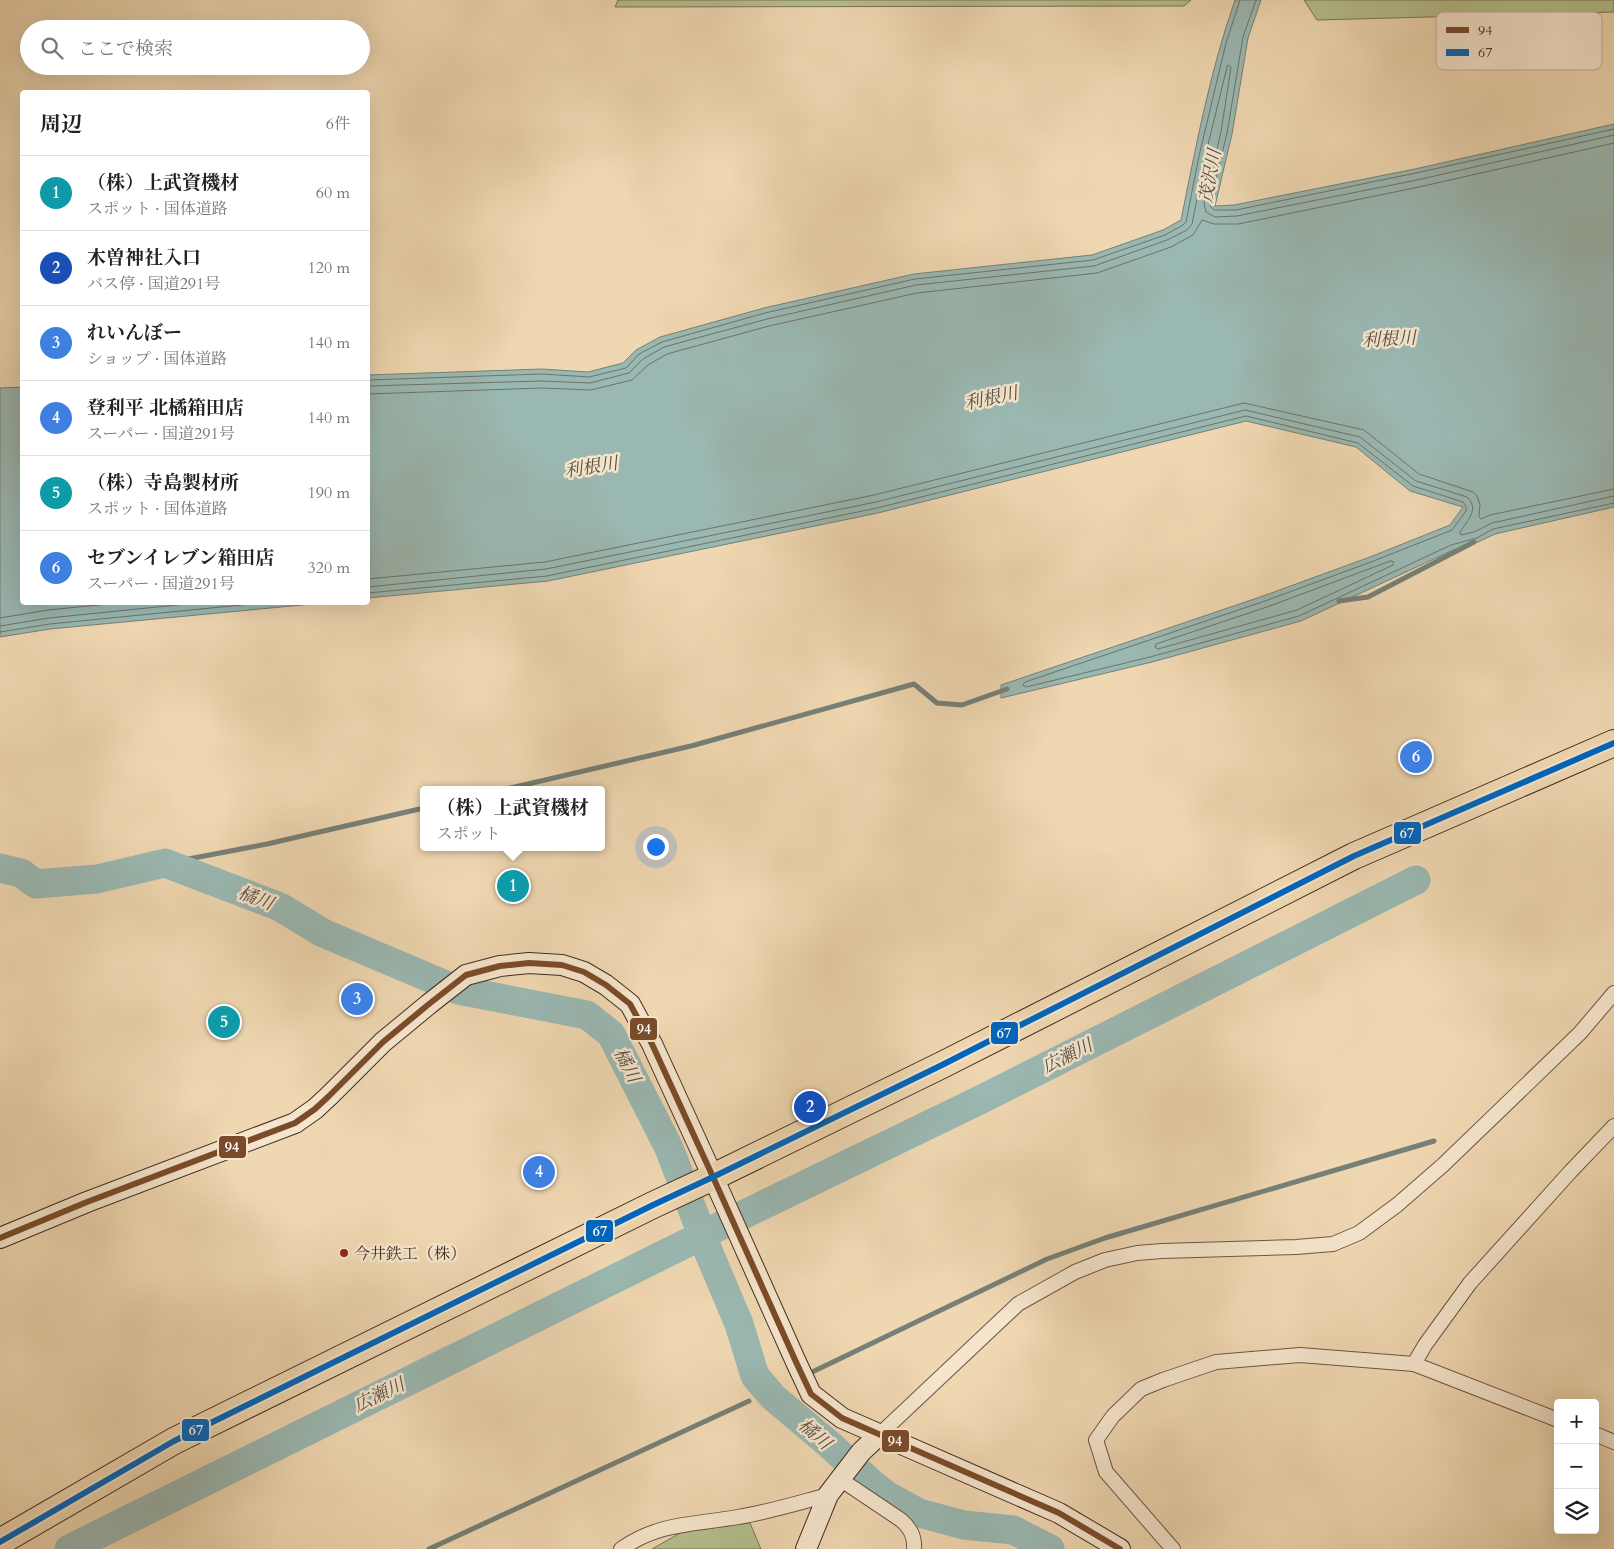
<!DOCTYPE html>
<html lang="ja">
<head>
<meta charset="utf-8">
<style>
	:root { --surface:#fff; --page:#f6f6f6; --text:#222; --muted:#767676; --line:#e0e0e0; --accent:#111827 }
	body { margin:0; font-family:Cardo,"Noto Serif JP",serif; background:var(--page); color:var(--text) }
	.controls { position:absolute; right:15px; bottom:15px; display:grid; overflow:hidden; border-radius:5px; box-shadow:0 5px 20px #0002 }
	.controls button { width:45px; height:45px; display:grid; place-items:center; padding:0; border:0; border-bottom:1px solid var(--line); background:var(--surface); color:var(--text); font:25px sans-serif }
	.you { position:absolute; left:655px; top:846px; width:18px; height:18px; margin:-12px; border:4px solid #fff; border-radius:50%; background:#1a73e8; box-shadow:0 0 0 8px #1a73e833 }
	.badge { display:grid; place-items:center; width:32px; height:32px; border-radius:50%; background:var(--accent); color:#fff; font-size:16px; font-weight:700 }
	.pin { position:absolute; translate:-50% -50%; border:2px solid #fff; box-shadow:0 1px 5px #0006 }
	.popup { position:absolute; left:420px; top:786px; width:185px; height:65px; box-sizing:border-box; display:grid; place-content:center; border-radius:5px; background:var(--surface); filter:drop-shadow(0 1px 4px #0005); font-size:16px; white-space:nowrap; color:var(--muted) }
	.popup b { font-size:19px; color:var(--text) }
	.popup::after { content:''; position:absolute; left:50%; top:100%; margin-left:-10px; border:10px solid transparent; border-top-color:var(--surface) }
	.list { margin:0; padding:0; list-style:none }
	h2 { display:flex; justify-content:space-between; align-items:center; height:65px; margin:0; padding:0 20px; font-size:21px }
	h2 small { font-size:16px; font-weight:400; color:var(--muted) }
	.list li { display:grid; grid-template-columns:32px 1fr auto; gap:15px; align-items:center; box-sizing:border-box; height:75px; padding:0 20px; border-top:1px solid var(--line) }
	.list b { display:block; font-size:19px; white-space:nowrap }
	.list p { margin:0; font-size:16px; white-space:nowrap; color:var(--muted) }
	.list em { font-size:16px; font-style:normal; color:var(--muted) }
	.icon { flex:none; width:28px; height:28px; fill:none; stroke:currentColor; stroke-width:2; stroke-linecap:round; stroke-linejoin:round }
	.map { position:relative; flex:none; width:1614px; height:1549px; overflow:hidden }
	.search { position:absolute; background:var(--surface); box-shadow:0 5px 20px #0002; left:20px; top:20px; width:350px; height:55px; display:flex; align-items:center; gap:12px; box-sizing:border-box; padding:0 18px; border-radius:28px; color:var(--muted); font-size:19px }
	.panel { position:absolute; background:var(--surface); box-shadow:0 5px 20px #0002; left:20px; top:90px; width:350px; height:515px; border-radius:5px }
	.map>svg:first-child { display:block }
	.green { fill:#b5bf8e; stroke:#7c7558 }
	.water { fill:#9ab8b2; stroke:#778078 }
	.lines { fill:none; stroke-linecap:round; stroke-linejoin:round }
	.shore { stroke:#6e726a; stroke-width:1 }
	.stream { stroke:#778078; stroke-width:5 }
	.river { stroke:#9ab8b2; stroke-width:29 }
	.street-casing { stroke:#6e5645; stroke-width:16 }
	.secondary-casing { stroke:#432b21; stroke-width:22 }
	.highway-casing { stroke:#432b21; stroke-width:28 }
	.street { stroke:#f5e5cc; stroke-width:14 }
	.secondary { stroke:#f5e5cc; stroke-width:20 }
	.highway { stroke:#efd7b1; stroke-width:26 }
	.bus-1-casing { stroke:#f5e5cc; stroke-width:10 }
	.bus-2-casing { stroke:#f5e5cc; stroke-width:10 }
	.bus-1 { stroke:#7a4b2a; stroke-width:6 }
	.bus-2 { stroke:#0065bd; stroke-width:6 }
	.poi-dot { fill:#8f2418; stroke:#f5e5cc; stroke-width:2 }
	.labels { text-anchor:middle; stroke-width:5; stroke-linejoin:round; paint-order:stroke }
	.poi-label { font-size:16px; fill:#432b21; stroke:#f5e5cc; text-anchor:start }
	.water-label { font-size:18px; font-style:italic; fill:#594e45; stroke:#f5e5cc }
	.key { fill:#f5e5cc; stroke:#c0ad99; stroke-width:1 }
	.key-label { font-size:14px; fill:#432b21 }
	.line-badge { stroke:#f5e5cc; stroke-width:2 }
	.badge-label { font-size:14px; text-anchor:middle; font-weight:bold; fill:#fff }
</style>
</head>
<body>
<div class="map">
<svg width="1614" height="1549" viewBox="0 0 1614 1549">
	<rect width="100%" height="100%" fill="#efd7b1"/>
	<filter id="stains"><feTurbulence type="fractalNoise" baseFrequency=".004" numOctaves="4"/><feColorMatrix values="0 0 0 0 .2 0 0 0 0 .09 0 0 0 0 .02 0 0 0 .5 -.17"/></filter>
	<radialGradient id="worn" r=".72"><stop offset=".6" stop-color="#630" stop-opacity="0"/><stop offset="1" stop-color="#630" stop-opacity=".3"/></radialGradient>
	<g class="green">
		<polygon points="618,0 1191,0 1184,6 615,7"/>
		<polygon points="1304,0 1614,0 1614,12 1317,20"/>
		<polygon points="750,1523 761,1549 652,1549 682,1532"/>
	</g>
	<g class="water">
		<path d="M1235 0H1261L1248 38 1232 134 1215 206 1234 205 1415 169 1614 124V507L1495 534 1478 542 1453 550 1301 621 1152 662 1001 698V685L1263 596 1370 557 1450 525 1463 507 1410 491 1356 447 1246 421 878 513 548 581 368 598V375L542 369 588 372 623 363 636 350 660 337 764 308 914 274 1092 255 1163 230 1181 220C1196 146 1210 71 1235 0Z"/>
		<polygon points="22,387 22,602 323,603 50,629 0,637 0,388"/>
	</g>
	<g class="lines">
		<g class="shore">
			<polyline points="1256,0 1243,37 1227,133 1210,203 1211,207 1214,210 1236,210 1416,173 1614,129"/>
			<polyline points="368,380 542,374 589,377 626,368 639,354 662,342 765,313 915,279 1093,260 1165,235 1183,225 1186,222 1199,156 1226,43 1240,0"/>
			<polyline points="368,386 542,381 590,383 629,373 643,359 664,347 767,319 916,285 1094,266 1167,240 1187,230 1192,224 1205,157 1227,67 1228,65 1231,67 1221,132 1204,203 1206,212 1215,217 1237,216 1417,180 1614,135"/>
			<polyline points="368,394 542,388 591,390 632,380 648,365 667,354 769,326 917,293 1097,273 1171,247 1193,235 1202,220 1214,224 1238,224 1419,187 1614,143"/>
			<polygon points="1391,561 1394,562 1393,565 1297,610 1158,649 1155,647 1156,644 1267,607"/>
			<polyline points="368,579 545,562 874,495 1244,403 1364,430 1419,474 1473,492 1477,496 1480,504 1479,517 1481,519 1490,515 1614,489"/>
			<path d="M368 587 546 569 876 502 1245 410 1360 437 1416 481 1467 497C1480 509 1467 521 1460 532L1461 535 1474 532 1492 523 1614 496"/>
			<polyline points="368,593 547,576 877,508 1246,416 1358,443 1413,486 1463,502 1466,506 1466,511 1452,530 1371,562 1265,601 1025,682 1023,685 1026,687 1150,657 1299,616 1451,545 1477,538 1493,529 1614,503"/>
			<polyline points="0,618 48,610 129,602"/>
			<polyline points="0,626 49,618 206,602"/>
			<polyline points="0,632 50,624 271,602"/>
		</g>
		<g class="stream">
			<polyline points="1339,601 1368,597 1474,542"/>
			<polyline points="502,790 691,746 914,684 937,703 962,705 1007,689"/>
			<polyline points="157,865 267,844 424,808"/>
			<polyline points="806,1375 1047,1259 1105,1238 1434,1141"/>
			<polyline points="429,1549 749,1401"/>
		</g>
		<g class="river">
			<polyline points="0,868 21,873 36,884 97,879 165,863 280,907 323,933 458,990 587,1015 611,1034 669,1148 709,1253 739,1324 755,1376 773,1397 830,1445 871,1483 888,1496 919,1513 964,1525 1013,1530 1050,1549"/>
			<polyline points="716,1228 984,1098 1416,880"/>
			<polyline points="69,1549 689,1242"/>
		</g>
		<g class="street-casing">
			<g id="street">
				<polyline points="1414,1364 1425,1345 1470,1283 1571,1171 1614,1126"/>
				<polyline points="1595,1434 1614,1442"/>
				<polyline points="879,1435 1018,1304 1075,1272 1105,1260 1137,1253 1162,1251 1296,1247 1333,1244 1359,1233 1397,1205 1443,1165 1580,1033 1614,993"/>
				<path d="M840 1479 901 1520C910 1528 915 1536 914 1549"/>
				<path d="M621 1549C660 1522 694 1525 738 1517 769 1512 798 1503 828 1495"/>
				<polyline points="1173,1549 1106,1472 1096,1440 1113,1416 1141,1389 1163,1380 1216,1362 1300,1355 1414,1364 1558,1420"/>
			</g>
		</g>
		<g class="secondary-casing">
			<g id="secondary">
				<polyline points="0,1238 87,1202 295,1123 315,1109 329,1096 383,1042 429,1004 466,975 500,966 529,963 562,965 584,972 606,985 630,1004 637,1017 652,1044 713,1177 796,1362 811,1394 842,1418 1059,1513 1120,1549"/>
				<polyline points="806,1549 828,1495 861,1452 879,1435"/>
			</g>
		</g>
		<g class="highway-casing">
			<polyline id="highway" points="0,1542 174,1441 653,1205 713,1177 942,1065 1354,856 1614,743"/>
		</g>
		<use href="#street" class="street"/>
		<use href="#secondary" class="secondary"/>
		<use href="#highway" class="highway"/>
		<g class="bus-1-casing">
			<polyline id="bus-1" points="0,1238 87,1202 295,1123 315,1109 329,1096 383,1042 429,1004 466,975 500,966 529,963 562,965 584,972 606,985 630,1004 637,1017 652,1044 713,1177 796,1362 811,1394 842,1418 1059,1513 1120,1549"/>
		</g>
		<g class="bus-2-casing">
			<polyline id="bus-2" points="0,1542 174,1441 653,1205 713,1177 942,1065 1354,856 1614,743"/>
		</g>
		<use href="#bus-1" class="bus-1"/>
		<use href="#bus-2" class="bus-2"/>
	</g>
	<circle class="poi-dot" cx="344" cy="1253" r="5"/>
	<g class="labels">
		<g class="poi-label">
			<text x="354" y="1259">今井鉄工（株）</text>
		</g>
		<g class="water-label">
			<text transform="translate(1210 176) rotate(-80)" y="6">茂沢川</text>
			<text transform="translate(1389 339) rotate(-3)" y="6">利根川</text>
			<text transform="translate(991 398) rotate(-12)" y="6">利根川</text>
			<text transform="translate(591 467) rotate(-9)" y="6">利根川</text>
			<text transform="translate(256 898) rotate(21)" y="6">橘川</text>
			<text transform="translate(1067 1056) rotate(-27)" y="6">広瀬川</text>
			<text transform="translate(627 1065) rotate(63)" y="6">橘川</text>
			<text transform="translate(379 1395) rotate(-26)" y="6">広瀬川</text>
			<text transform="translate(815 1434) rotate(41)" y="6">橘川</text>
		</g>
	</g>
	<rect x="1436" y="12" width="166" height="58" rx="8" class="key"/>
	<rect x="1446" y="27" width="23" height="6" fill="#7a4b2a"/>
	<rect x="1446" y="49" width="23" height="7" fill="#0065bd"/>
	<g class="key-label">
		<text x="1478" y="35">94</text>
		<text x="1478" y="57">67</text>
	</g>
	<g class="line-badge">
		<rect x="1393" y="821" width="29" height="24" rx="5" fill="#0065bd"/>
		<rect x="629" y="1017" width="29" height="24" rx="5" fill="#7a4b2a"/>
		<rect x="990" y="1021" width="29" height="24" rx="5" fill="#0065bd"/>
		<rect x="218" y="1135" width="29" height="24" rx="5" fill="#7a4b2a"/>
		<rect x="585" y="1219" width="29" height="24" rx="5" fill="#0065bd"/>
		<rect x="181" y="1418" width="29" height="24" rx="5" fill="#0065bd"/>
		<rect x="881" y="1429" width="29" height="24" rx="5" fill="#7a4b2a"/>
	</g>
	<g class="badge-label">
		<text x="1407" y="838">67</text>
		<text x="644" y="1034">94</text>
		<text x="1004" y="1038">67</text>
		<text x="232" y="1152">94</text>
		<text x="600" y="1236">67</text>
		<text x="196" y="1435">67</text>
		<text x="895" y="1446">94</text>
	</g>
	<rect width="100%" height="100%" filter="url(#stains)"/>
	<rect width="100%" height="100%" fill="url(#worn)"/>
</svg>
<div class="controls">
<button>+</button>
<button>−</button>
<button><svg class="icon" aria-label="layers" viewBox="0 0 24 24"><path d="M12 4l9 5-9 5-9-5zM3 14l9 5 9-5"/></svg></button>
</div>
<div class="you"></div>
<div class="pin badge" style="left:513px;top:886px;background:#0f9aa8">1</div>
<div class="popup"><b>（株）上武資機材</b>スポット</div>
<div class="pin badge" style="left:810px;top:1107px;background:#1a4fb4">2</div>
<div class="pin badge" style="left:357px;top:999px;background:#3f7fe0">3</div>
<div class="pin badge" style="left:539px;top:1172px;background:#3f7fe0">4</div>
<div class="pin badge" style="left:224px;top:1022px;background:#0f9aa8">5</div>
<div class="pin badge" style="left:1416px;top:757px;background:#3f7fe0">6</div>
<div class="search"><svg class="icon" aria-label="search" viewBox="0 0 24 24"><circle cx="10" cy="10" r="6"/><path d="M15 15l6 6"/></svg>ここで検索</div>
<section class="panel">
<h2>周辺<small>6件</small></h2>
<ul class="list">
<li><span class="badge" style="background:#0f9aa8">1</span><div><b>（株）上武資機材</b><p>スポット · 国体道路</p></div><em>60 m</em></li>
<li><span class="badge" style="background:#1a4fb4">2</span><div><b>木曽神社入口</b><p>バス停 · 国道291号</p></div><em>120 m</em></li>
<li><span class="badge" style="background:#3f7fe0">3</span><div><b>れいんぼー</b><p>ショップ · 国体道路</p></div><em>140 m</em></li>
<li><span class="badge" style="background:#3f7fe0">4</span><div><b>登利平 北橘箱田店</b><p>スーパー · 国道291号</p></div><em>140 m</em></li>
<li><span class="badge" style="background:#0f9aa8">5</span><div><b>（株）寺島製材所</b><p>スポット · 国体道路</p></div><em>190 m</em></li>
<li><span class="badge" style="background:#3f7fe0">6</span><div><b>セブンイレブン箱田店</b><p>スーパー · 国道291号</p></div><em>320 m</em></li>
</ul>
</section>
</div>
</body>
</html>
